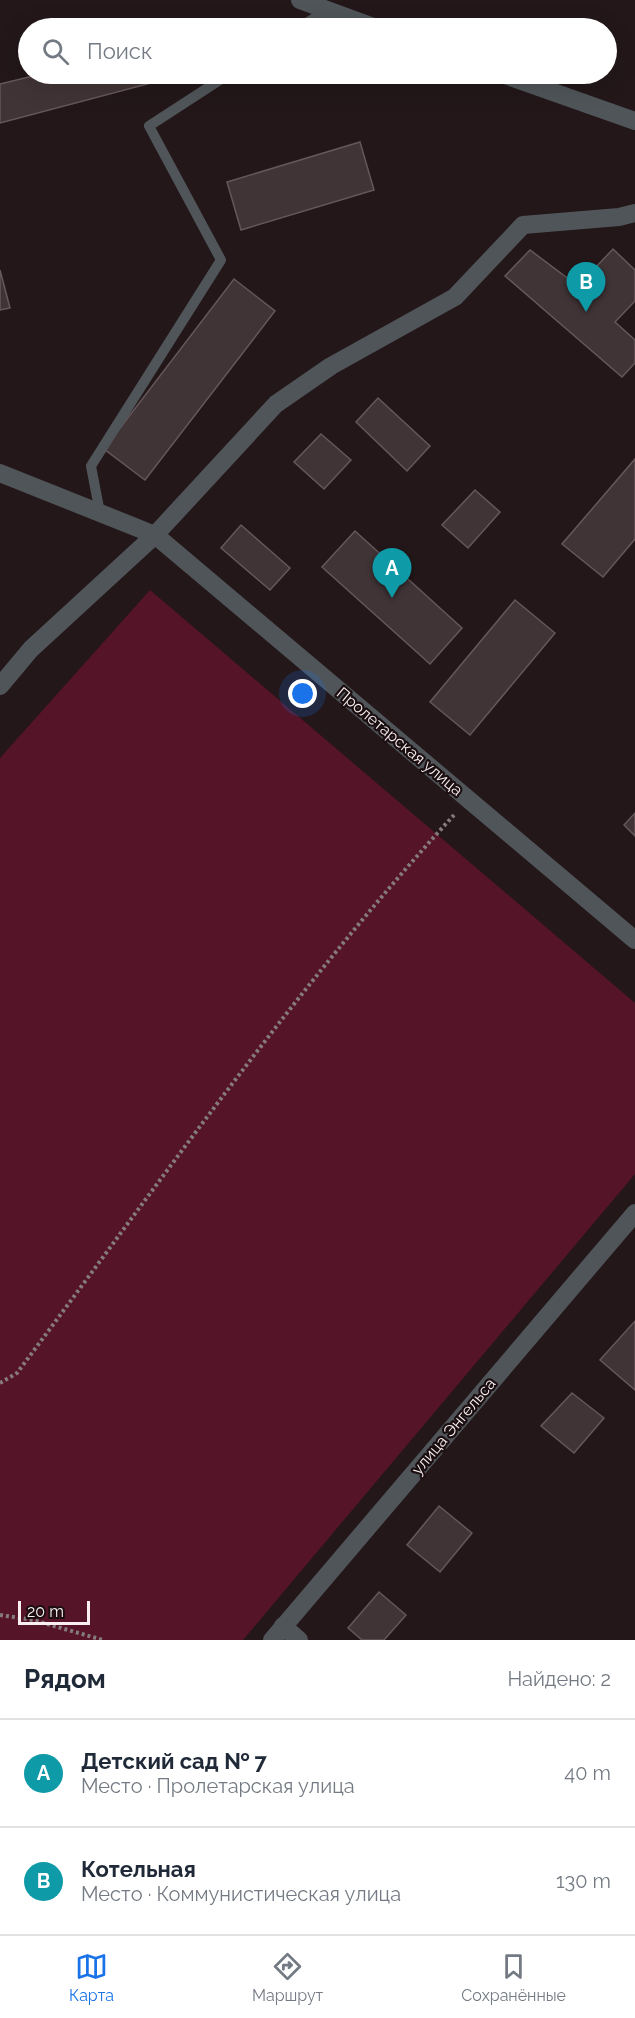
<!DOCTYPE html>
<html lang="ru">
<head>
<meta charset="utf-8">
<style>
	:root { --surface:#fff; --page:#f6f6f7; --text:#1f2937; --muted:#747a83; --line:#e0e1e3; --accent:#1a73e8 }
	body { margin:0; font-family:Raleway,sans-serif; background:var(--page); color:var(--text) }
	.scale { position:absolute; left:18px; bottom:15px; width:72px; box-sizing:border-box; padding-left:6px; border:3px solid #f9eff1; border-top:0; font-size:16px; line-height:21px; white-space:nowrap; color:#f9eff1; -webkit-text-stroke:4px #1a0e11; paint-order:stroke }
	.you { position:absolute; left:303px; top:694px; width:21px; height:21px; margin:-15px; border:4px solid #fff; border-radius:50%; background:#1a73e8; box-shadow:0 0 0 9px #1a73e833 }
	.badge { display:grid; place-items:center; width:39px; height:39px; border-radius:50%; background:var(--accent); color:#fff; font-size:20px; font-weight:700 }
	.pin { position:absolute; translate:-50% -50px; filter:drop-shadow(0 2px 3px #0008) }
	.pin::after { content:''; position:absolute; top:32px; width:21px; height:18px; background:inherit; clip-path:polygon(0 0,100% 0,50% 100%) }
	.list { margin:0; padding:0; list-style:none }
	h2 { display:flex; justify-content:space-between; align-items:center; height:78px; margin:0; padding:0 24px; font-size:26px }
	h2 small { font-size:20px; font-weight:400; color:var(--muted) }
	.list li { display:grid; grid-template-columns:39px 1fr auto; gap:18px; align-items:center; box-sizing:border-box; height:108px; padding:0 24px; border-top:2px solid var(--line) }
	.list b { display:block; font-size:22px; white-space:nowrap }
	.list p { margin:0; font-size:20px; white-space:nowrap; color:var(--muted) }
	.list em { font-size:20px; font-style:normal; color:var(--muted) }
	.icon { flex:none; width:33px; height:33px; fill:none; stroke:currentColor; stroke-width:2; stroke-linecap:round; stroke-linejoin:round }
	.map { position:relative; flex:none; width:635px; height:1640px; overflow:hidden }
	.search { position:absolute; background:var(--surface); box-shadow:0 6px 24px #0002; left:18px; right:18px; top:18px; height:66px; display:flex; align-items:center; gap:15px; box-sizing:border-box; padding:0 21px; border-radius:33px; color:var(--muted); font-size:22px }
	.sheet { height:294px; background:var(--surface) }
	nav { display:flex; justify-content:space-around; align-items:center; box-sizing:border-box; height:84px; border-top:2px solid var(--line); background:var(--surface); font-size:16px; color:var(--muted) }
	nav a { display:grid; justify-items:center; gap:3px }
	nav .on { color:var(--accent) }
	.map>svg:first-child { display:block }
	.green { fill:#551427 }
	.building { fill:#413436; stroke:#66575a; stroke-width:1.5 }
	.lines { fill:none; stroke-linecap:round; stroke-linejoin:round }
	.path { stroke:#857a7c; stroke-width:4; stroke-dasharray:3 3; stroke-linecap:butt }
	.service { stroke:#505559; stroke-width:10 }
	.minor { stroke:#505559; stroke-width:18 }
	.tertiary { stroke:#505559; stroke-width:18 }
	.labels { text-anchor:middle; stroke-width:4.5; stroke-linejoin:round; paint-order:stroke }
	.street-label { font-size:16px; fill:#f9eff1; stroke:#1a0e11 }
</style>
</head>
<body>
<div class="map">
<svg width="635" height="1640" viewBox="0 0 635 1640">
	<rect width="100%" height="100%" fill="#231719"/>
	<polygon class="green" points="150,590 635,1003 635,1174 243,1640 0,1640 0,758"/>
	<g class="building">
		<polygon points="41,74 185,74 0,123 0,84"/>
		<polygon points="360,142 374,190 241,230 227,182"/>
		<polygon points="613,249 635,270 635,301 615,322 635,340 635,363 622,377 505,276 530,250 578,286"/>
		<polygon points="0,270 10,308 0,310"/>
		<polygon points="234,279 275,311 145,480 104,449"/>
		<polygon points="378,398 430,446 407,471 356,422"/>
		<polygon points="321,434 351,460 324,489 294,462"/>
		<polygon points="635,459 635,539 603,577 562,544"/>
		<polygon points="475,490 500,512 468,548 442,525"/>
		<polygon points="241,525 290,568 270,590 221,548"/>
		<polygon points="355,531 462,628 430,664 322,567"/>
		<polygon points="515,600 555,633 470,735 430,702"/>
		<polygon points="635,813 635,836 624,825"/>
		<polygon points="635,1321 635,1390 600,1360"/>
		<polygon points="572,1393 604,1418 574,1453 541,1426"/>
		<polygon points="439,1506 472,1533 440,1572 407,1545"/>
		<polygon points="379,1592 406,1615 384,1640 362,1640 348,1628"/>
	</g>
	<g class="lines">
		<g class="path">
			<path d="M0 1383 17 1373C158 1185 295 988 454 815"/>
			<polyline points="0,1615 33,1620 103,1640"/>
		</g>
		<g class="service">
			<polyline points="298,28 326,11"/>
			<polyline points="100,513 91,466 221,260 149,126 229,74"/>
		</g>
		<g class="minor">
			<polyline points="0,473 155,535 635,940"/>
			<polyline points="0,686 31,649 155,535 276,404 331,366 455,297 523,225 619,217 635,213"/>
		</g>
		<g class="tertiary">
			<polyline points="300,0 376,28"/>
			<polyline points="502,74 635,121"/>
			<polyline points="283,1626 299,1640"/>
			<polyline points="272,1640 635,1213"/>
		</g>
	</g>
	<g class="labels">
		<g class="street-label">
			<text transform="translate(400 741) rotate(40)" y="6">Пролетарская улица</text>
			<text transform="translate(453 1426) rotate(-50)" y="6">улица Энгельса</text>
		</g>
	</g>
</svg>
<div class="scale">20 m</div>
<div class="you"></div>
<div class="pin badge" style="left:392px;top:598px;background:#0f9aa8">A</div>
<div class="pin badge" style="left:586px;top:312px;background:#0f9aa8">B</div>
<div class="search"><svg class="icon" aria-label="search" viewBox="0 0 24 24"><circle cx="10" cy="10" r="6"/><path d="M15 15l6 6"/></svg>Поиск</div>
</div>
<section class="sheet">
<h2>Рядом<small>Найдено: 2</small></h2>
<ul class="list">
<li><span class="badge" style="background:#0f9aa8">A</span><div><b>Детский сад № 7</b><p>Место · Пролетарская улица</p></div><em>40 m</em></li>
<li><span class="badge" style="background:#0f9aa8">B</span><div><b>Котельная</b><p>Место · Коммунистическая улица</p></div><em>130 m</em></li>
</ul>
</section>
<nav>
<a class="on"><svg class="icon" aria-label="map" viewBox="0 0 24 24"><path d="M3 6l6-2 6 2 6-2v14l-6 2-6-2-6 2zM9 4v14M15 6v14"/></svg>Карта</a>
<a><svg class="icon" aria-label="directions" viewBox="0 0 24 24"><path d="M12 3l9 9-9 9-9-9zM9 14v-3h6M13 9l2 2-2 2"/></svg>Маршрут</a>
<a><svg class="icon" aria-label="saved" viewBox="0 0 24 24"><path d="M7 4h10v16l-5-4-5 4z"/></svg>Сохранённые</a>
</nav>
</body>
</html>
